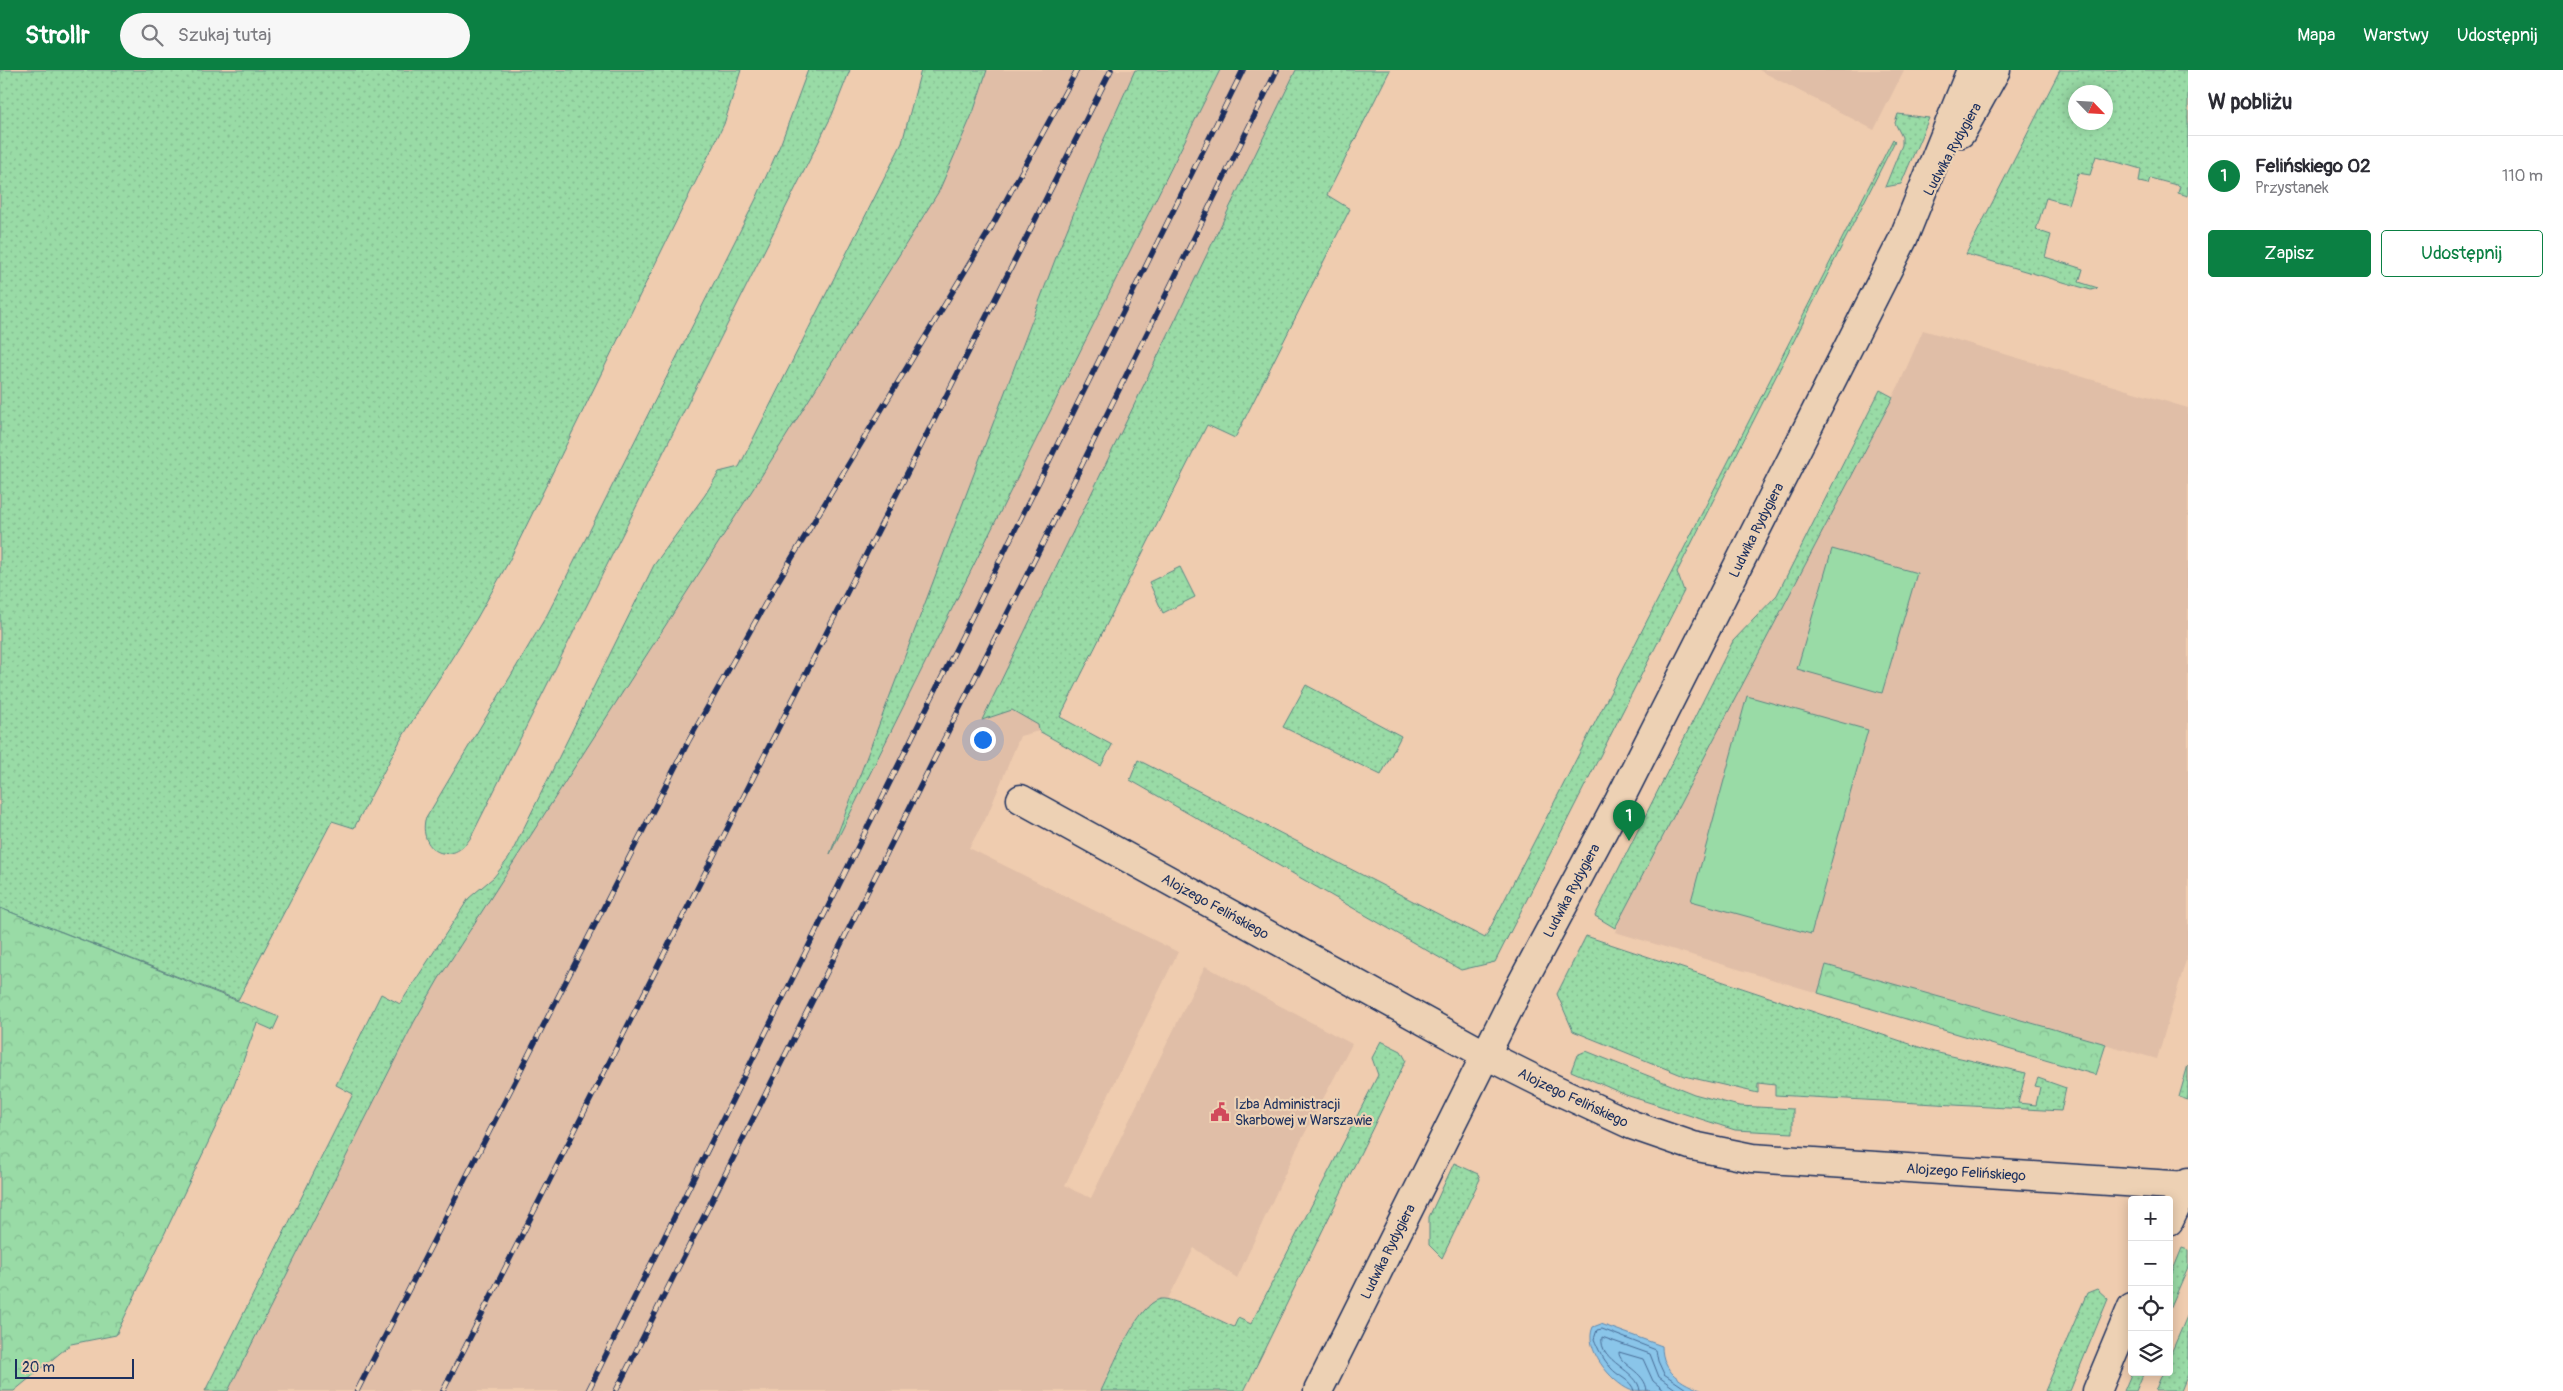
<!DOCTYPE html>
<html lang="pl">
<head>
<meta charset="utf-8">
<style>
	:root { --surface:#fff; --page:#f7f7f7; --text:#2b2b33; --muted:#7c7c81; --line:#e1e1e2; --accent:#0b8043 }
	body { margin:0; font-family:Pangolin,sans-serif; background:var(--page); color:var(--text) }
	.controls { position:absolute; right:15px; bottom:15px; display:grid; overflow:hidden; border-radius:5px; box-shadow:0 2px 12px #0003 }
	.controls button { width:45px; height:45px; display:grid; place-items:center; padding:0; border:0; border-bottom:1px solid var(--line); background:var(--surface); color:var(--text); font:25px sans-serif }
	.compass { position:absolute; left:2068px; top:15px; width:45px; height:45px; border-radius:50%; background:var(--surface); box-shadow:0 2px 12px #0003; rotate:115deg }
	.scale { position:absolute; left:15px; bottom:12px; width:119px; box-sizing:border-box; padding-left:5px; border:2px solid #1b2f5e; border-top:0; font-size:14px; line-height:18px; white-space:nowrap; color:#1b2f5e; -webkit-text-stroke:4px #edd1b4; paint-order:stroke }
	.you { position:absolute; left:982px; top:669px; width:18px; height:18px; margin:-12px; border:4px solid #fff; border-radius:50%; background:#1a73e8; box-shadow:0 0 0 8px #1a73e833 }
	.badge { display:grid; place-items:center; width:32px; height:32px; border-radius:50%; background:var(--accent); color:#fff; font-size:16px; font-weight:700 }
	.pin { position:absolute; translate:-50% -41px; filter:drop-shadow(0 1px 2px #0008) }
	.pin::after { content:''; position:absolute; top:26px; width:18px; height:15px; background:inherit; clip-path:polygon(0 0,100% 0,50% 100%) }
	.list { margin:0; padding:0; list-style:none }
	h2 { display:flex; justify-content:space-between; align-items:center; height:65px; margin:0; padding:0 20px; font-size:21px }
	h2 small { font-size:16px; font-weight:400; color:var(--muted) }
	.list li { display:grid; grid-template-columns:32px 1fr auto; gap:15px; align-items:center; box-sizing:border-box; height:80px; padding:0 20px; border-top:1px solid var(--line) }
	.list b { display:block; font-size:19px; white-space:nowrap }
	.list p { margin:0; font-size:16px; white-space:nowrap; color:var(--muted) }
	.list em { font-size:16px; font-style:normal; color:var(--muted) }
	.actions { display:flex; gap:10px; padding:15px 20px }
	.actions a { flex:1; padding:11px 0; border:1px solid var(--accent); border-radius:5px; text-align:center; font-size:18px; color:var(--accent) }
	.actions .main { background:var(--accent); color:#fff }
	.icon { flex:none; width:28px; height:28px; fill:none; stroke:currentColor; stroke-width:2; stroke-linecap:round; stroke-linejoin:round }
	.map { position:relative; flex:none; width:2188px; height:1321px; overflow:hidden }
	header { display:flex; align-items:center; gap:30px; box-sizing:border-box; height:70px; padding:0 25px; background:var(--accent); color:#fff }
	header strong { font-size:24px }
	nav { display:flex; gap:28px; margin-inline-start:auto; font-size:18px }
	.search { width:350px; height:45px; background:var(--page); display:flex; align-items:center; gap:12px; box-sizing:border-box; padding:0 18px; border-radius:28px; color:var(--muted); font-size:19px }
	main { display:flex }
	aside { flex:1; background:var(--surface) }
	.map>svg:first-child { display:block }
	.built { fill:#e0bea7 }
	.green { fill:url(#green-dots); stroke:#5a8582; fill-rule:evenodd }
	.forest { fill:url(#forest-crowns); stroke:#5a8582 }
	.pitch { fill:#99dba6; stroke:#5a8582 }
	.water { fill:#8ac5e9; stroke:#5e89b1 }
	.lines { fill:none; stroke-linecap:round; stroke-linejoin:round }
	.shore { stroke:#476b96; stroke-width:1 }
	.minor-casing { stroke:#1b2f5e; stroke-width:31 }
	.tertiary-casing { stroke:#1b2f5e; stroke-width:31 }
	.minor { stroke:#edd1b4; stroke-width:28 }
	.tertiary { stroke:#edd1b4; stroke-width:28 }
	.rail-casing { stroke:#1b2f5e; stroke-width:5.5 }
	.rail { stroke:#edd1b4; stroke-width:4; stroke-dasharray:11; stroke-linecap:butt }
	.labels { text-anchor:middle; stroke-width:4.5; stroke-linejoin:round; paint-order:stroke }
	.street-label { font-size:14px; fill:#1b2f5e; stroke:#edd1b4 }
	.poi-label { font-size:14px; fill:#1b2f5e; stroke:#edd1b4; text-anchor:start }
</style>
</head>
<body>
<header>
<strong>Strollr</strong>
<div class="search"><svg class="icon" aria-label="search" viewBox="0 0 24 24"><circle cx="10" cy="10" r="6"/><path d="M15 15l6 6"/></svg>Szukaj tutaj</div>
<nav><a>Mapa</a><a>Warstwy</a><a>Udostępnij</a></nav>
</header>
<main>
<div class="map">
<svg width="2188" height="1321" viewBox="0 0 2188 1321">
	<defs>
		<pattern id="green-dots" width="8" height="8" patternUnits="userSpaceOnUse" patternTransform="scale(1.25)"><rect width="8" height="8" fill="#99dba6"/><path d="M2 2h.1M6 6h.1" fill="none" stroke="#83bc91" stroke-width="1.8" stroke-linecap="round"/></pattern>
		<pattern id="forest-crowns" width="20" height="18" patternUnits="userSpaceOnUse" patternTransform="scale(1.25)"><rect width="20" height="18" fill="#99dba6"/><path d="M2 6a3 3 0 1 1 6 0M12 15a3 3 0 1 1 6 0" fill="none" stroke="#83bc91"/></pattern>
	</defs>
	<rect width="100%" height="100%" fill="#efccaf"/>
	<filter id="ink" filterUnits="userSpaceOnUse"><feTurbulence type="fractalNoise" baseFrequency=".02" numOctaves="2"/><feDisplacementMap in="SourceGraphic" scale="10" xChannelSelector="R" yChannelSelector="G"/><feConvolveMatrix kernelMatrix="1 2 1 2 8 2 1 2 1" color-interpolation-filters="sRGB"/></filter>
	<g filter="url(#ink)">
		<g class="built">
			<polygon points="921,0 1390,0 1207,354 1060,647 1039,655 1039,661 1020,666 988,744 969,778 1178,882 1065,1115 1075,1121 1091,1128 1205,896 1352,974 1295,1082 1237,1208 1194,1178 1121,1321 205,1321 393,944 469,828 494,807 510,787 724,401 739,397 902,73"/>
			<polygon points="1759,0 1904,0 1874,60"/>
			<polygon points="1923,260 2188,338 2188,883 2157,989 1826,895 1818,923 1615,862 1625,837 1899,315"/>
		</g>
		<g class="green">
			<polygon points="0,0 741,0 724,54 509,491 477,548 401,669 354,758 332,751 238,930 0,838"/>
			<path d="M808 0H850L832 45 471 767C453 797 419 783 425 750L547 545 572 496 756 129 781 73Z"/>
			<polygon points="921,0 987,0 974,40 939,121 762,405 438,910 414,952 228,1321 205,1321 353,1024 336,1015 381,924 400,934 469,828 494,807 509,788 654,495 705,425 719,402 739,397 902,73"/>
			<polygon points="1135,0 1220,0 830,784 1058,182 1104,69"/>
			<polygon points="1296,0 1390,0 1327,125 1350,139 1235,368 1207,355 1060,647 1112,675 1101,696 1039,661 1038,655 1012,640 982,650"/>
			<path d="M2060 0H2188V126L2178 123 2180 116 2150 108 2148 114 2139 112 2141 99 2096 86 2090 105 2078 103 2068 134 2046 128 2036 160 2051 165 2045 187 2083 199 2079 212 2098 218 2091 220 1966 184ZM2076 22H2106V52H2076Z"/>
			<polygon points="1898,44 1929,48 1901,114 1885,117 1902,75 1902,67 1895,53"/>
			<polygon points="1893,69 1895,71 1677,502 1684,521 1495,892 1461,900 1130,710 1138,690 1485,868"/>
			<polygon points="1880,320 1893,327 1615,858 1595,846 1733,571 1777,525"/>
			<polygon points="1180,497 1195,527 1163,543 1149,512"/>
			<polygon points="1306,615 1401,666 1381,705 1283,657"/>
			<polygon points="1586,866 1934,982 2026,1003 2018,1033 2036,1035 2040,1017 2035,1016 2038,1008 2066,1018 2061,1041 1775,1025 1775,1015 1758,1013 1758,1023 1684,1006 1573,961 1557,924"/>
			<path d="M1381 971 1401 981 1406 990 1244 1321H1101C1111 1301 1138 1232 1161 1229 1172 1227 1221 1251 1234 1257L1238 1248 1251 1254 1378 1005 1372 988Z"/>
			<polygon points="1586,981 1694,1024 1739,1036 1793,1039 1793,1063 1735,1060 1626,1025 1571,1001 1577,985"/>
			<polygon points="2188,995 2188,1030 2179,1027"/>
			<polygon points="1454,1093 1478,1104 1480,1109 1442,1188 1429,1175 1429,1147"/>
			<polygon points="2182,1178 2188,1180 2188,1197 2169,1241 2169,1210"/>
			<polygon points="2097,1219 2108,1229 2070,1321 2045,1321 2087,1223"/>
			<polygon points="2188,1244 2188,1304 2181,1321 2155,1321 2163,1302 2169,1302 2169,1288"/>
			<polygon points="2132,1302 2144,1302 2136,1321 2124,1321"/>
		</g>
		<g class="forest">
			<polygon points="0,838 279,947 273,960 257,953 229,1029 116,1265 71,1274 14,1321 0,1321"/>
			<polygon points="1826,895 2106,974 2096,1005 1818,923"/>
		</g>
		<g class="pitch">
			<polygon points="1832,479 1917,503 1882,623 1797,599"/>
			<polygon points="1747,626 1868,660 1811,864 1691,831"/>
		</g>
		<path class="water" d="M1601 1254 1662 1276C1662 1302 1681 1313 1703 1321 1689 1321 1640 1321 1630 1320 1611 1312 1583 1278 1593 1257Z"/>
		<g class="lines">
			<g class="shore">
				<path d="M1634 1321C1632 1310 1617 1306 1611 1298 1603 1289 1598 1279 1594 1269L1597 1260 1602 1259 1656 1280 1658 1291 1664 1304 1689 1321"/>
				<path d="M1640 1321C1639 1300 1598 1292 1602 1267L1650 1284 1659 1307 1678 1321"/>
				<path d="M1647 1321C1646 1301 1618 1295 1619 1282L1643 1289 1653 1311 1665 1321"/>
			</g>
			<g class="minor-casing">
				<g id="minor">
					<path id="s1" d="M1021 729 1486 985 1548 1016 1632 1055 1693 1076 1752 1088 2188 1116"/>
					<polyline points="2169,1151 2188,1112"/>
					<polyline points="2097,1321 2132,1237"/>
				</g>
			</g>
			<g class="tertiary-casing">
				<g id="tertiary">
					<polyline points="1961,63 1996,0"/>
					<path id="s2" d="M1318 1321 1516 924 1619 731 1903 169 1971 0"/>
				</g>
			</g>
			<use href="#minor" class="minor"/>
			<use href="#tertiary" class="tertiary"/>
			<g class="rail-casing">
				<g id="rail">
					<polyline points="357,1321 688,672 778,511 991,158 1077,0"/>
					<polyline points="443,1321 1111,0"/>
					<polyline points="588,1321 1243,0"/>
					<polyline points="616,1321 1064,431 1277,0"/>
				</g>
			</g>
			<use href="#rail" class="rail"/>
		</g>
	</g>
	<defs>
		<g id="civic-bare" transform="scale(1.5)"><path d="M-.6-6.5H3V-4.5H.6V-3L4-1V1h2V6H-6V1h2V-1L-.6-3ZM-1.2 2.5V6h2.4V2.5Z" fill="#d1495b" stroke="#edd1b4" stroke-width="2.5" paint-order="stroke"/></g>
	</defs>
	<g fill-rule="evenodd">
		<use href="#civic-bare" x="1220" y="1042"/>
	</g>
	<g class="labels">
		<g class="street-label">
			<text transform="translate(1952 79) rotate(-61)" y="5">Ludwika Rydygiera</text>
			<text dy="5" stroke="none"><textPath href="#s2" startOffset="966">Ludwika Rydygiera</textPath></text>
			<text dy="5" stroke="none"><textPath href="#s2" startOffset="561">Ludwika Rydygiera</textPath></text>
			<text dy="5" stroke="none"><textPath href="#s1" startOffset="222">Alojzego Felińskiego</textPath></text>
			<text dy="5" stroke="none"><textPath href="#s1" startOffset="628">Alojzego Felińskiego</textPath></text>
			<text dy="5" stroke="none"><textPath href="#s1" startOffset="1032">Alojzego Felińskiego</textPath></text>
			<text dy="5" stroke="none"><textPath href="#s2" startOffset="156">Ludwika Rydygiera</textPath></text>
		</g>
		<g class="poi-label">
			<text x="1235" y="1039">Izba Administracji<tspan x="1235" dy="16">Skarbowej w Warszawie</tspan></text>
		</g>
	</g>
</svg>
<div class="controls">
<button>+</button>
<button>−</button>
<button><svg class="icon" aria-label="locate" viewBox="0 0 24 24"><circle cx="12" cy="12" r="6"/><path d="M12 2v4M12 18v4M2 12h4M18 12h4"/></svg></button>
<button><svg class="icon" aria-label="layers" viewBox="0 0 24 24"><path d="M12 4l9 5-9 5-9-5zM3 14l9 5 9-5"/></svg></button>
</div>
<svg class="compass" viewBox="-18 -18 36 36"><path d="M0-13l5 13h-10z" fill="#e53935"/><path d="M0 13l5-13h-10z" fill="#7c7c81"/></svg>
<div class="scale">20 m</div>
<div class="you"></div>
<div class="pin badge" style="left:1629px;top:771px">1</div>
</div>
<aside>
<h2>W pobliżu<small></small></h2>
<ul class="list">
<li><span class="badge">1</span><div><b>Felińskiego 02</b><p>Przystanek</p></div><em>110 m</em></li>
</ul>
<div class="actions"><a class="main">Zapisz</a><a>Udostępnij</a></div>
</aside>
</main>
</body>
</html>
